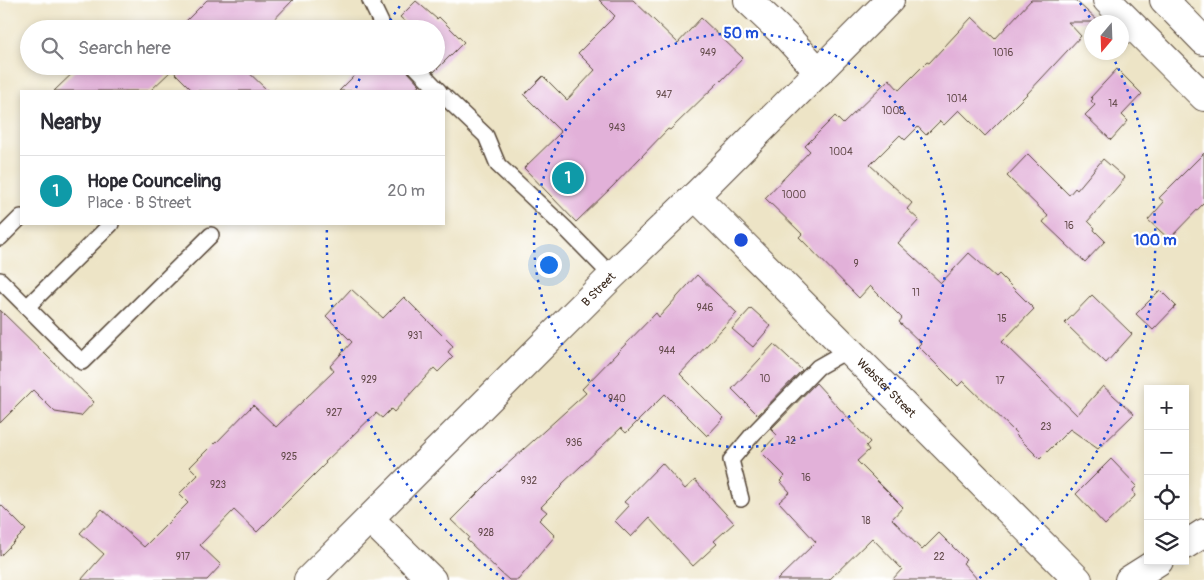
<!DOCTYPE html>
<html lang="en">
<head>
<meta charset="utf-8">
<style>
	:root { --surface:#fff; --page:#f7f7f7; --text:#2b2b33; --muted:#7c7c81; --line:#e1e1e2; --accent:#7c3aed }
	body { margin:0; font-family:Pangolin,sans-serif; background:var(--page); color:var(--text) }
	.controls { position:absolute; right:15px; bottom:15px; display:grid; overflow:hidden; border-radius:0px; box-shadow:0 2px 8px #0003 }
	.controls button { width:45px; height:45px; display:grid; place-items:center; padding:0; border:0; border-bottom:1px solid var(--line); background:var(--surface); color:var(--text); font:25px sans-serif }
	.compass { position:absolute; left:1084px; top:15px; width:45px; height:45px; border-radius:50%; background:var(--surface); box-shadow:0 2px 8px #0003; rotate:199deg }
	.you { position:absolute; left:548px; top:264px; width:18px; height:18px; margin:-12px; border:4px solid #fff; border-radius:50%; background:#1a73e8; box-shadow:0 0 0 8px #1a73e833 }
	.badge { display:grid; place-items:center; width:32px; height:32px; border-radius:50%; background:var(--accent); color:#fff; font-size:16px; font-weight:700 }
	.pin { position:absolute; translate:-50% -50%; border:2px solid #fff; box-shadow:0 1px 5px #0006 }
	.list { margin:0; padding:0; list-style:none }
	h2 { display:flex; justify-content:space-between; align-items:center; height:65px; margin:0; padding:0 20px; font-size:21px }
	h2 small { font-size:16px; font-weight:400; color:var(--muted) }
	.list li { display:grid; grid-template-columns:32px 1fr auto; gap:15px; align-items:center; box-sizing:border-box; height:70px; padding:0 20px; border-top:1px solid var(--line) }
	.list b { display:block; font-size:19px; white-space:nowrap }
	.list p { margin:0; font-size:16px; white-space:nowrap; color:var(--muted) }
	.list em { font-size:16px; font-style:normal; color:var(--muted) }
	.icon { flex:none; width:28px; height:28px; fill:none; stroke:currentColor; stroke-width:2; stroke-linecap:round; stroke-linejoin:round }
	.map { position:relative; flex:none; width:1204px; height:580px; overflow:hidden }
	.search { position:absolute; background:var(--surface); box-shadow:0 2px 8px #0003; left:20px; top:20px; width:425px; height:55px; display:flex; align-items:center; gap:12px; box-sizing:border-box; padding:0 18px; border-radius:28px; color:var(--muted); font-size:19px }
	.panel { position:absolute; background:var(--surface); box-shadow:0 2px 8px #0003; left:20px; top:90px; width:425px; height:135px; border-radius:0px }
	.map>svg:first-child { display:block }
	.building { fill:#e2b1d9 }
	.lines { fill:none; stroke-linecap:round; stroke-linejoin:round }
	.service-casing { stroke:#564637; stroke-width:18 }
	.minor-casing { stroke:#564637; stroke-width:30 }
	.tertiary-casing { stroke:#564637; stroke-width:30 }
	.service { stroke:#fff; stroke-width:15 }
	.minor { stroke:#fff; stroke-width:28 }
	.tertiary { stroke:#fff; stroke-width:28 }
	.ring { fill:none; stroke:#1d4ed8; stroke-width:2.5; stroke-dasharray:2.5 5 }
	.labels { text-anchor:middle; stroke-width:4.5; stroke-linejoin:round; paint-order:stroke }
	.number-label { font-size:10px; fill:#654c4d }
	.street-label { font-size:12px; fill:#3b2a1e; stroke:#fff }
	.centre { fill:#1d4ed8; stroke:#fff; stroke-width:2.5 }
	.ring-label { font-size:15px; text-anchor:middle; font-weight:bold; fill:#1d4ed8; stroke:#fff; stroke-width:4.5; stroke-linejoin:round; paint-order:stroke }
</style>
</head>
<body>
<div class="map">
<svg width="1204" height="580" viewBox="0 0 1204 580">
	<rect width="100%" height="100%" fill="#fff"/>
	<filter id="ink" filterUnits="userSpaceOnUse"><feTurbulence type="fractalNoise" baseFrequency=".02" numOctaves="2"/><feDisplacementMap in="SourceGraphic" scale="10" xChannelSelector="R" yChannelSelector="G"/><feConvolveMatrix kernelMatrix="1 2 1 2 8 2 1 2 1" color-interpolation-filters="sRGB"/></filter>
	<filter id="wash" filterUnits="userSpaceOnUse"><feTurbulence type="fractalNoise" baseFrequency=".0096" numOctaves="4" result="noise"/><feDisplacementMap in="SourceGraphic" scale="20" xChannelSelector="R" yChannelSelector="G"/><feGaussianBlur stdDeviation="1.12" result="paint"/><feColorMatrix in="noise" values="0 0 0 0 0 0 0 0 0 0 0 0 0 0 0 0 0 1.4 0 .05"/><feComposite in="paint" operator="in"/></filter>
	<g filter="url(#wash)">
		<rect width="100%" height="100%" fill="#ede4c6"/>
		<g id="blocks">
			<g class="building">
				<polygon points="207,0 293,0 265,29 178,29"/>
				<polygon points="599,0 633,0 678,43 701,18 743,58 721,81 721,80 670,130 668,129 612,187 576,222 524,168 561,132 524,95 543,76 567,100 595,70 578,53 615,16"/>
				<polygon points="1031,0 1075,0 1099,22 1068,22 1081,36 1027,94 985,136 959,110 944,125 940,121 926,135 918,127 905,140 900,135 870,165 912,203 907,209 919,220 898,243 941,283 969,253 996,277 999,274 1034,309 1002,342 1077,415 1103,386 1134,414 1098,449 1070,429 1040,459 1015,434 1016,433 963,381 958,386 918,346 921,343 899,322 902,318 870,286 859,298 799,237 802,234 765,198 810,151 805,146 835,116 843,124 889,79 899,90 927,62 929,63 972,17 995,39"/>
				<polygon points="416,1 437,19 439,17 464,42 434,72 428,66 436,66 436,29 413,29 400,17"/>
				<polygon points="80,66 242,66 268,91 193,91 172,70 150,91 54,91"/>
				<polygon points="364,66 406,66 408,72 420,85 413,91 339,91"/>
				<polygon points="1117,69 1142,94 1122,115 1128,121 1111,140 1085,115 1095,105 1091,101 1093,99 1091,97"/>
				<polygon points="1204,153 1204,203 1169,239 1148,220 1164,202 1159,198"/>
				<polygon points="1028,154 1069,195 1075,188 1077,190 1103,159 1125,178 1088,221 1095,228 1094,230 1105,241 1085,262 1043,222 1048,216 1007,176"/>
				<polygon points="697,275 737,313 680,374 724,418 707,436 665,394 626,433 621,428 562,484 563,485 541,507 547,512 539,520 555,536 518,580 509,580 500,572 467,540 469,537 451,520 503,468 586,393 582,389 656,313 659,317"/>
				<polygon points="351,289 383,318 404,297 453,346 448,352 453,357 438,372 434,368 394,412 391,409 382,418 376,413 325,462 326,463 257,532 234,510 200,545 221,565 207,580 81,580 104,554 80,533 102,509 144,547 188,503 179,494 198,475 190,467 214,443 215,444 253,405 276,427 334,371 330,366 352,342 326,316"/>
				<polygon points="1160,290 1176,306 1153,330 1136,314"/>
				<polygon points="1092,295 1132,334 1106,363 1065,323"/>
				<polygon points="751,308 771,326 753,347 732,329"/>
				<polygon points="0,310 94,402 81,416 55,412 33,390 0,423"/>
				<polygon points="774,344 802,370 758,415 732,389"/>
				<polygon points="816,383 870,442 866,446 869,450 857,461 903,507 892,519 922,550 939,533 966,560 963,563 978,580 892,580 902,569 872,538 829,580 777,580 816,542 779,502 790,492 780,481 785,476 761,452 777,435 771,429"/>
				<polygon points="1111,459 1137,486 1133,490 1135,496 1105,525 1076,494"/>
				<polygon points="662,463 685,489 695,480 734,523 714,541 717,544 693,566 649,518 631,537 615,521 629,506 624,502"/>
				<polygon points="0,504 26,530 0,556"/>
			</g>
		</g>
	</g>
	<g filter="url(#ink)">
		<use href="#blocks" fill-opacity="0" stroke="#564637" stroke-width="1"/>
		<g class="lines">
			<g class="service-casing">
				<g id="service">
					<polyline points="370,0 384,29"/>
					<polyline points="415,66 439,91"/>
					<polyline points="444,96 486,136 498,165 566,229 612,276"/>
					<polyline points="0,238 21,217"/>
					<polyline points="0,280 82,362 211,235"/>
					<polyline points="27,307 111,224"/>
					<polyline points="741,499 731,460 753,434 818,367 848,350"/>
				</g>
			</g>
			<g class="minor-casing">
				<g id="minor">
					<polyline points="748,0 786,36 819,72"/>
					<polyline points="1107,0 1204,97"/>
					<polyline points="1164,0 1204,41"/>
					<path id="s1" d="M695 196 1078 580"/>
					<polyline points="370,519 432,580"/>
					<polyline points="1185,545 1204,533"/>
					<polyline points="1129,580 1159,561"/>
				</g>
			</g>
			<g class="tertiary-casing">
				<g id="tertiary">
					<path id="s2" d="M308 580 612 276 695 196 890 0"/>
				</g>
			</g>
			<use href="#service" class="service"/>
			<use href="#minor" class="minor"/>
			<use href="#tertiary" class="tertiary"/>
		</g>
	</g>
	<g class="ring">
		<circle cx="741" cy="240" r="207"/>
		<path d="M504 579A414 414 0 0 1 327 226M356 88A414 414 0 0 1 364 68M386 27A414 414 0 0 1 402 3M1080 3A414 414 0 0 1 1092 21M1112 55A414 414 0 0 1 978 579"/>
	</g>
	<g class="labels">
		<g class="number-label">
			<text x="708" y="56">949</text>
			<text x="1003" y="56">1016</text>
			<text x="664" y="98">947</text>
			<text x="957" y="102">1014</text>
			<text x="1113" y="107">14</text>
			<text x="893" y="114">1008</text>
			<text x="617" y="131">943</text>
			<text x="841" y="155">1004</text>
			<text x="794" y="198">1000</text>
			<text x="1069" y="229">16</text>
			<text x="856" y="267">9</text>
			<text x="916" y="296">11</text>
			<text x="705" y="311">946</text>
			<text x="1002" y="322">15</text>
			<text x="415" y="339">931</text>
			<text x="667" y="354">944</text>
			<text x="765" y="382">10</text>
			<text x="369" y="383">929</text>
			<text x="1000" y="384">17</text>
			<text x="617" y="402">940</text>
			<text x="334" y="416">927</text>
			<text x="1046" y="430">23</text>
			<text x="791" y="444">12</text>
			<text x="574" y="446">936</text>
			<text x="289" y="460">925</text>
			<text x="806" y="481">16</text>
			<text x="529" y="484">932</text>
			<text x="218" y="488">923</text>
			<text x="866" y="524">18</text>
			<text x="486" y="536">928</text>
			<text x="183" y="560">917</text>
			<text x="939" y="560">22</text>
		</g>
		<g class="street-label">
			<text dy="4" stroke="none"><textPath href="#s2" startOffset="411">B Street</textPath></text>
			<text dy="4" stroke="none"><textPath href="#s1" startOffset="271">Webster Street</textPath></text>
		</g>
	</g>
	<circle cx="741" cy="240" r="8" class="centre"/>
	<g class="ring-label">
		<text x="741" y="38">50 m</text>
		<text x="1155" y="245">100 m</text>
	</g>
</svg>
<div class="controls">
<button>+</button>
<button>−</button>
<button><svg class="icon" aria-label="locate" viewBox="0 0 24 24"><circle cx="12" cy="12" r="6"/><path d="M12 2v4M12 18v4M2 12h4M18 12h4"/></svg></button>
<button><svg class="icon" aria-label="layers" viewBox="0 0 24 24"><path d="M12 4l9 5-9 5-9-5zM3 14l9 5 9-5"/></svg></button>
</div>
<svg class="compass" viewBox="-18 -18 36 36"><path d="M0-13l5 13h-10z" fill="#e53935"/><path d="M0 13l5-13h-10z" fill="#7c7c81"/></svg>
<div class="you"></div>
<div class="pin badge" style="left:568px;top:178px;background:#0f9aa8">1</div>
<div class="search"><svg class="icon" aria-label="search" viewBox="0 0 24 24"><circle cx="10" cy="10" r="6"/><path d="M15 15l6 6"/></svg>Search here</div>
<section class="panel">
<h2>Nearby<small></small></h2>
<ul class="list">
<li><span class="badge" style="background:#0f9aa8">1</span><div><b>Hope Counceling</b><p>Place · B Street</p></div><em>20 m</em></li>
</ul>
</section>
</div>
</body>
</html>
